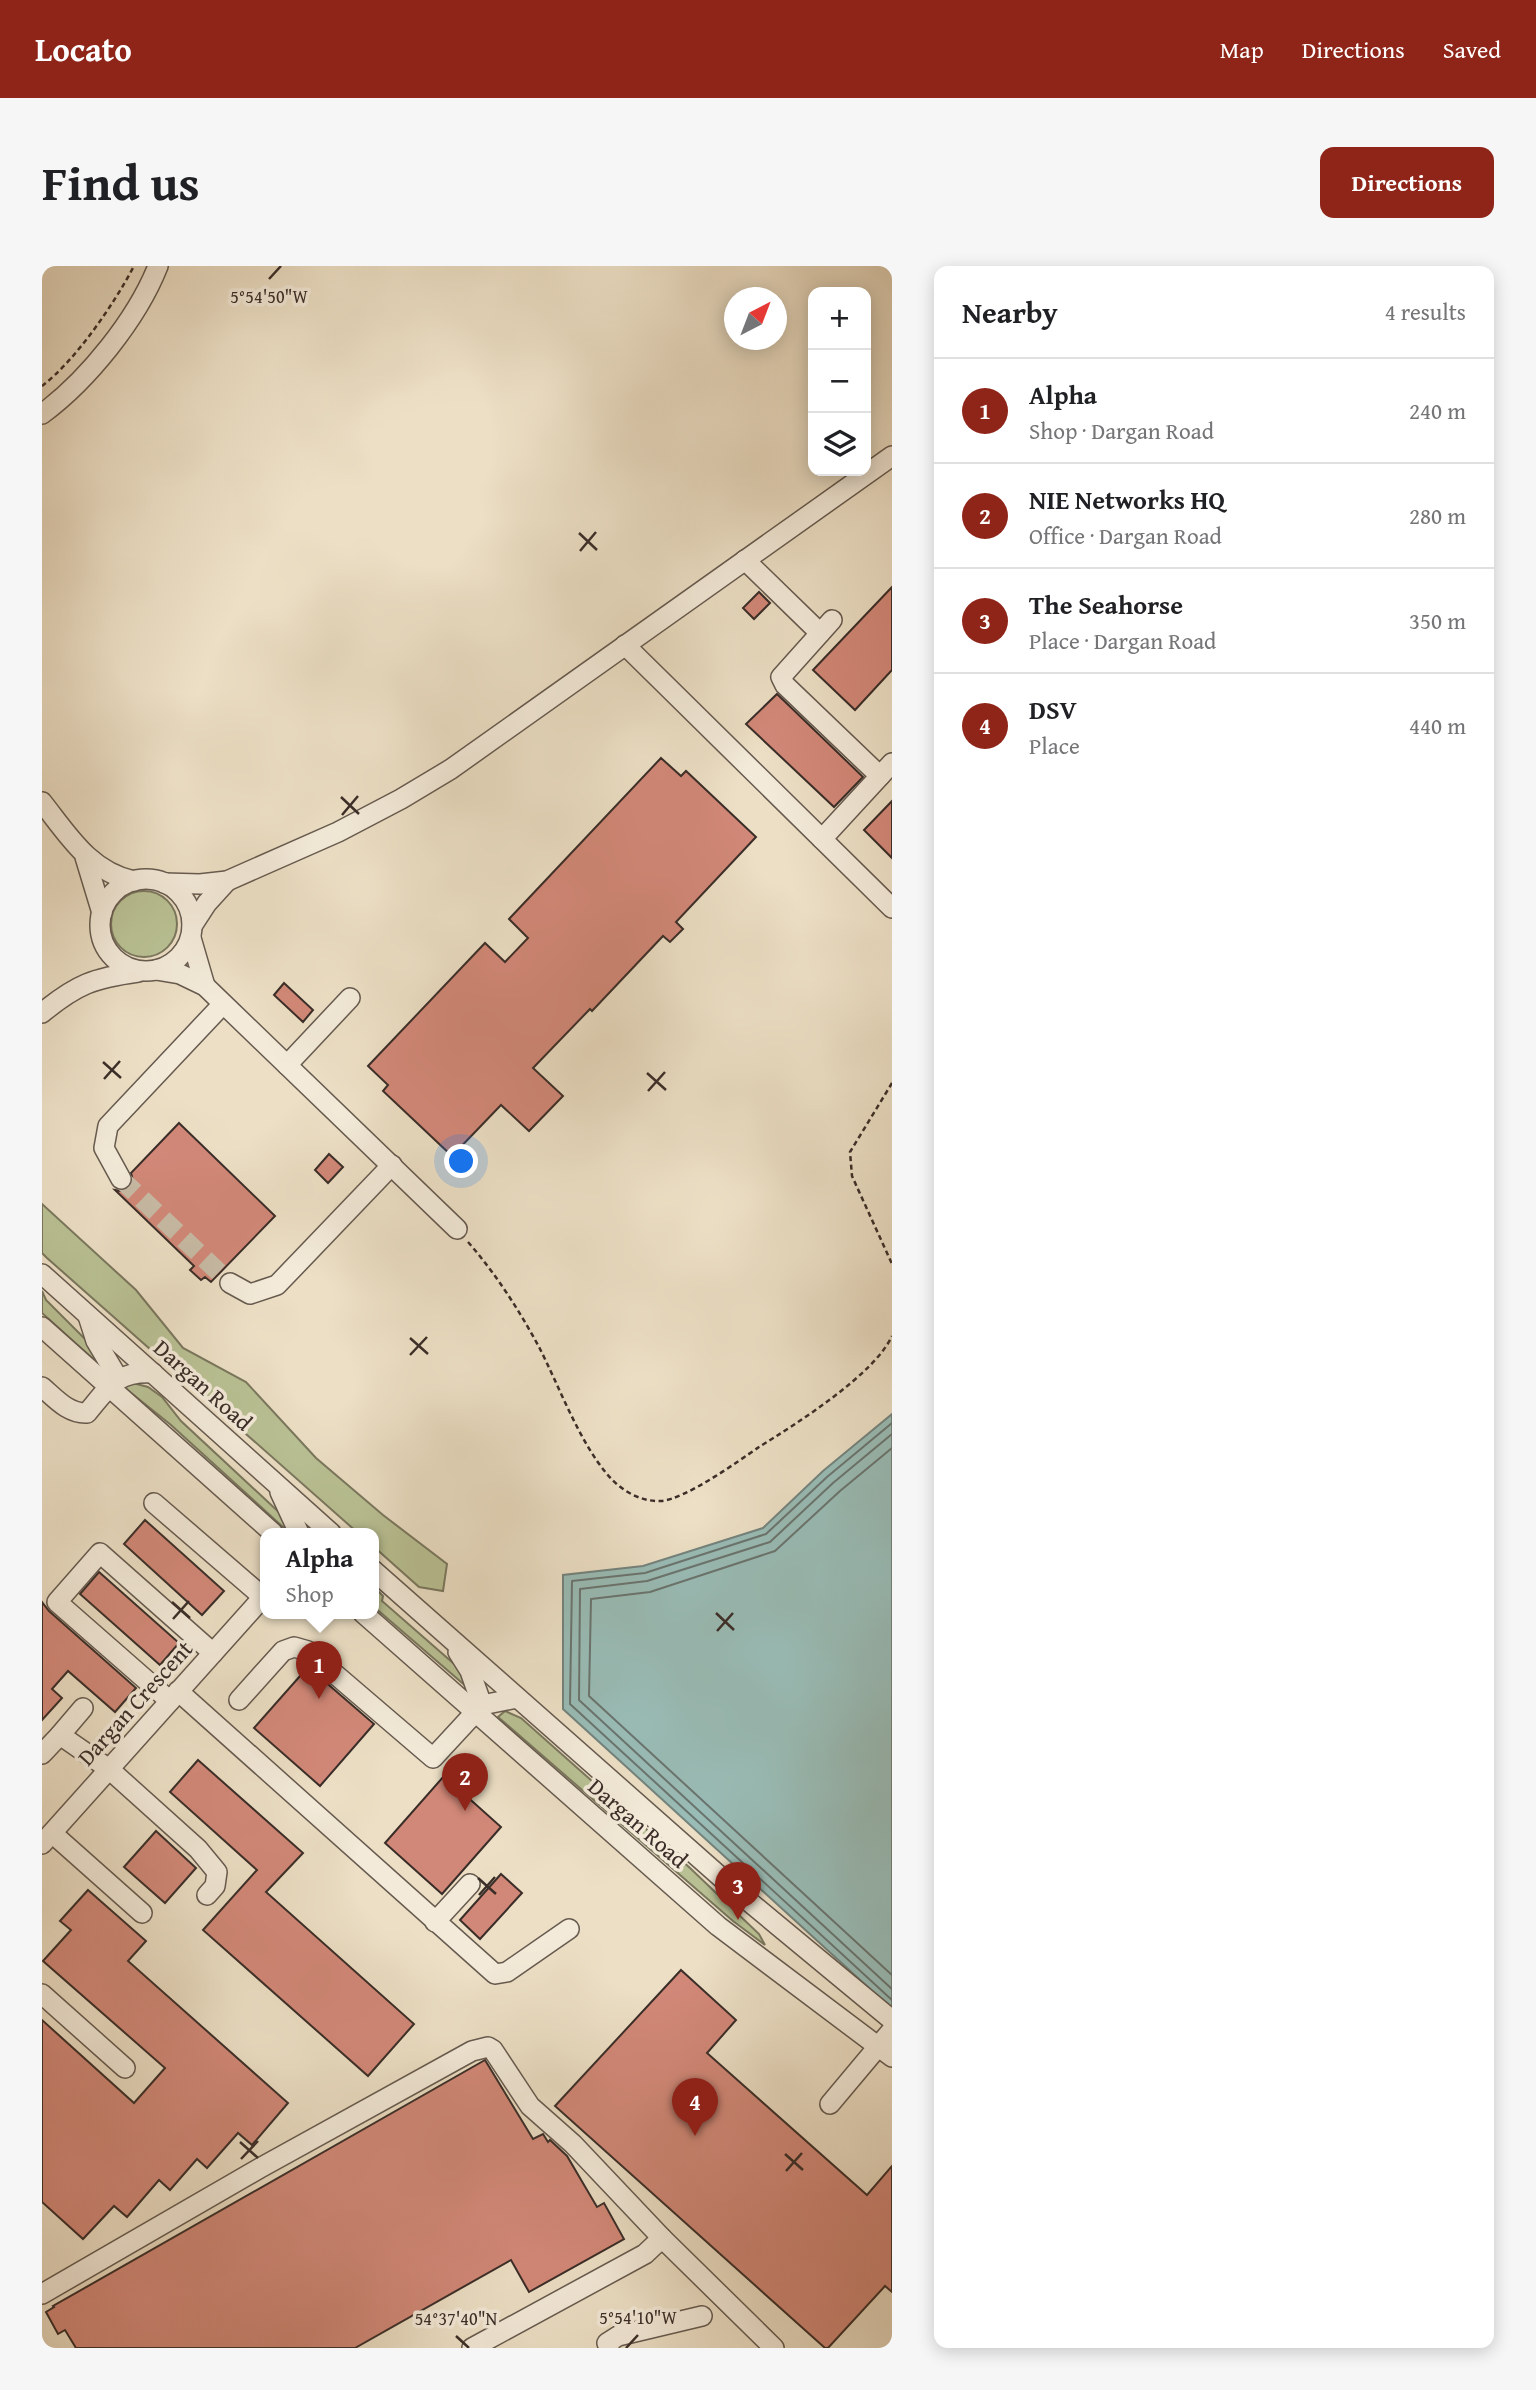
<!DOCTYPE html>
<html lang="en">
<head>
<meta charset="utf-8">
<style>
	:root { --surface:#fff; --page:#f6f6f6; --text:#202124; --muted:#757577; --line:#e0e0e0; --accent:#8f2418 }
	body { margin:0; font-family:"Gentium Book Plus",serif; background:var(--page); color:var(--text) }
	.controls { position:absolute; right:21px; top:21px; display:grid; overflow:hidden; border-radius:14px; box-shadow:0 4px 18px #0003 }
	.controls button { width:63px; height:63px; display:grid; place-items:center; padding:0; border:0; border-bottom:2px solid var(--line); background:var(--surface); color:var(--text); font:35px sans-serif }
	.compass { position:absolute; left:682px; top:21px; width:63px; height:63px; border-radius:50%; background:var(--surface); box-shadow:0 4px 18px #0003; rotate:42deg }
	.you { position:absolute; left:420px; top:896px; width:24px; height:24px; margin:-18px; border:5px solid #fff; border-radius:50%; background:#1a73e8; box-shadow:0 0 0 10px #1a73e833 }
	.badge { display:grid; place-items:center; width:46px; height:46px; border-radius:50%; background:var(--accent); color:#fff; font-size:23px; font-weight:700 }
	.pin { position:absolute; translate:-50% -58px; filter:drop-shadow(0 2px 4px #0008) }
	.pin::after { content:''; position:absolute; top:37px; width:24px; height:21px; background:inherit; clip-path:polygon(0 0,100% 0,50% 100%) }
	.popup { position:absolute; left:218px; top:1262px; width:119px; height:91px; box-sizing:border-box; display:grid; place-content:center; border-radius:14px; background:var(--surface); filter:drop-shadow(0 2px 5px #0005); font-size:23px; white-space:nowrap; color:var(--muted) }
	.popup b { font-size:26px; color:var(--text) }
	.popup::after { content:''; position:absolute; left:50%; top:100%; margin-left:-14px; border:14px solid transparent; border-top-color:var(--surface) }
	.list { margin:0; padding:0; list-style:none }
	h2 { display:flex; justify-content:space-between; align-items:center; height:91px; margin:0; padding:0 28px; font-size:30px }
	h2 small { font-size:23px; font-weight:400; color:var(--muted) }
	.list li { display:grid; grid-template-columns:46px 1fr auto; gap:21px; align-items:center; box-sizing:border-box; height:105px; padding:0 28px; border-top:2px solid var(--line) }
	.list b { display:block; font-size:26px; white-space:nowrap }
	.list p { margin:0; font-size:23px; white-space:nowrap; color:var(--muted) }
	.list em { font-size:23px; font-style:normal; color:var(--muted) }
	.icon { flex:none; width:38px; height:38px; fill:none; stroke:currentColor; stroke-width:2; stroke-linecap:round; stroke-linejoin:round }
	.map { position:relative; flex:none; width:850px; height:2082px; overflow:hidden; border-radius:14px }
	header { display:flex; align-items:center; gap:42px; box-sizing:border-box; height:98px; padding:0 35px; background:var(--accent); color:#fff }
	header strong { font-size:33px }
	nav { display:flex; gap:38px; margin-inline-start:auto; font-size:24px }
	.intro { display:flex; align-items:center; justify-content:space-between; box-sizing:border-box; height:168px; padding:0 42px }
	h1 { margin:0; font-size:49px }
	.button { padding:18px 32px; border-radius:14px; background:var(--accent); color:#fff; font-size:24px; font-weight:700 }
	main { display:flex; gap:42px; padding:0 42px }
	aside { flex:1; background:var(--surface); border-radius:14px; box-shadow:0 4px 18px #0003 }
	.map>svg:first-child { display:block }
	.green { fill:#b9c194; stroke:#7a775e; stroke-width:2 }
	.water { fill:#99bcb6; stroke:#73837d; stroke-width:2 }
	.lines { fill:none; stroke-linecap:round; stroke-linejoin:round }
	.shore { stroke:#6a746f; stroke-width:2 }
	.building { fill:#d28878; stroke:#3a2d28; stroke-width:2 }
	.minor-tunnel { stroke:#c8bba6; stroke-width:19; stroke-dasharray:19 10; stroke-linecap:butt }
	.minor-casing { stroke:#665a4f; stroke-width:22 }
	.path { stroke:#3a2d28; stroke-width:2.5; stroke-dasharray:5 3.5; stroke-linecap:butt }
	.minor { stroke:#f3ead9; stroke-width:19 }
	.ticks { fill:none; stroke:#3a2d28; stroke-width:2.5 }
	.labels { text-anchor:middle; stroke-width:7; stroke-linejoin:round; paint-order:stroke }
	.street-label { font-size:23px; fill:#3a2d28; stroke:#f3ead9 }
	.ticks-label { font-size:18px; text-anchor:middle; fill:#3a2d28; stroke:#f3ead9; stroke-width:7; stroke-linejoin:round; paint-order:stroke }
</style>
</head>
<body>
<header>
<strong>Locato</strong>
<nav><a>Map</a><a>Directions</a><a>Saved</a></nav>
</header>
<div class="intro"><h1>Find us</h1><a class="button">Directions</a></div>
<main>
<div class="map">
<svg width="850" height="2082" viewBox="0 0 850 2082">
	<rect width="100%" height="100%" fill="#ecdfc5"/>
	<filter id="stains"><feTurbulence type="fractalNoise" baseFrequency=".00286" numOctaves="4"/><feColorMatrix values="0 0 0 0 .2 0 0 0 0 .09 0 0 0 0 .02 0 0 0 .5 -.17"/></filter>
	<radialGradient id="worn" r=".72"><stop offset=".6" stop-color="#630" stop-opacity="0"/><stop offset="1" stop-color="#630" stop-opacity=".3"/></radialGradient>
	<g class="green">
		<circle cx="102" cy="658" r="33"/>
		<polygon points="0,938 94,1024 141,1082 204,1116 274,1192 341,1249 405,1298 401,1325 377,1321 331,1280 331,1267 316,1267 5,992 0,987"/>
		<polygon points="0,1025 4,1034 55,1085 60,1101 0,1047"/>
		<polygon points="87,1116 106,1121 120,1131 139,1155 241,1250 246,1256 242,1262 129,1159 83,1122"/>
		<polygon points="331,1320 341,1330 340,1335 427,1411 426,1422 331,1340"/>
		<polygon points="463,1445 479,1452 648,1602 717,1668 723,1679 691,1655 456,1451"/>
	</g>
	<polygon class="water" points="850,1148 850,1743 521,1443 521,1309 601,1300 721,1262 781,1205"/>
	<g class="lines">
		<g class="shore">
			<polyline points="850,1157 785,1211 724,1268 603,1307 530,1315 528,1438 850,1734"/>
			<polyline points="850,1168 791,1217 728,1276 605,1315 538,1323 537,1434 850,1723"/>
			<polyline points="850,1182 798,1225 733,1285 608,1326 549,1333 547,1430 850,1709"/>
		</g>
	</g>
	<g class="building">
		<polygon points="850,321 850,404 813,444 771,404"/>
		<polygon points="717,326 728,337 712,353 701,342"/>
		<polygon points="735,428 821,511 792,541 704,458"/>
		<polygon points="619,492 639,510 644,505 714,571 634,656 641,663 628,676 621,670 550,745 548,743 491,802 521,830 487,865 459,839 410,890 341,825 346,819 326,800 443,677 463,696 486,672 467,653"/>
		<polygon points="850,535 850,592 822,564"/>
		<polygon points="242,717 271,744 261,756 232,729"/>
		<polygon points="137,857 233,950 169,1016 163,1011 159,1014 148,1004 152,1000 73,924 79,925 89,920 91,914 89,907"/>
		<polygon points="287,888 301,901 286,917 273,904"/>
		<polygon points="103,1254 182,1325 160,1349 82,1278"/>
		<polygon points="57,1306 137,1377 118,1399 38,1328"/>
		<polygon points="0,1336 7,1345 94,1422 73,1446 26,1405 10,1423 20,1432 0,1454"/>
		<polygon points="266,1401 332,1458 278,1520 212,1462"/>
		<polygon points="156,1494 261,1587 224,1626 372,1758 326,1810 161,1664 215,1604 128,1526"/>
		<polygon points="402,1510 459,1561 400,1628 343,1577"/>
		<polygon points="114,1565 154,1602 123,1637 82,1601"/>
		<polygon points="459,1608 480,1627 438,1673 418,1654"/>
		<polygon points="46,1624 104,1675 86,1695 246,1837 210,1879 196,1867 165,1902 155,1893 128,1924 117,1914 85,1951 72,1940 41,1973 0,1936 0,1754 92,1837 123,1802 1,1695 29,1664 18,1655"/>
		<polygon points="639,1704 694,1754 665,1787 825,1929 850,1900 850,2026 843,2020 786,2082 783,2082 513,1840"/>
		<polygon points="443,1794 491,1873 501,1868 506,1876 508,1874 525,1890 555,1941 562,1937 582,1973 487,2026 469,1994 313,2082 34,2082 23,2064 16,2068 4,2046 12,2041 11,2040"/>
	</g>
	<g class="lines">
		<polyline class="minor-tunnel" points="79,913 188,1017"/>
		<g class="minor-casing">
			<g id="minor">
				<path d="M0 148C46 114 95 53 116 0"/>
				<polyline points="703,294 778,367"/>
				<polyline points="790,354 739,411 743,419 838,510"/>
				<polyline points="583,379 850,642"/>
				<path d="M0 536C26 569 48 606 92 615"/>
				<polyline points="780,573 850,497"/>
				<polyline points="43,591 60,647"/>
				<circle cx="104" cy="659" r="46"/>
				<polyline points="122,617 158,618 185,615 296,566 359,533 409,503 850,190"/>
				<polyline points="150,660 165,637 185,615"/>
				<polyline points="149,672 163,720"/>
				<polyline points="114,704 138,708 163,720 415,963"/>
				<path d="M0 747C35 718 52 712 96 706"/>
				<polyline points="245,799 308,732"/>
				<polyline points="79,913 62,882 66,860 181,738"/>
				<polyline points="0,1008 289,1267"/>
				<polyline points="188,1017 208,1028 235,1019 350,899"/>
				<polyline points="46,1050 54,1075 76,1112"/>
				<polyline points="0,1061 231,1267"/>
				<path d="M0 1121C13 1132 26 1148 45 1147 67 1121 74 1105 111 1107"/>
				<polyline points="238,1226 257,1267"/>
				<polyline points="112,1237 221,1331"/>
				<polyline points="331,1304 699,1629 850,1754"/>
				<polyline points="321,1347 676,1660 850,1791"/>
				<polyline points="416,1386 428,1405 440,1439"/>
				<polyline points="136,1425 453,1708 465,1706 527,1663"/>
				<polyline points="197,1434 241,1385 252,1381 266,1385 391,1492 440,1439 475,1432"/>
				<polyline points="128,1435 15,1336 58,1287 171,1387"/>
				<polyline points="18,1469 41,1442"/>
				<polyline points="0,1488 18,1469 67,1503 156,1583 175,1606 173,1620 165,1629"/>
				<polyline points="10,1567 100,1647"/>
				<polyline points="0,1578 223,1329"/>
				<polyline points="393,1656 428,1618"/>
				<polyline points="0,1728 83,1802"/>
				<polyline points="788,1838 850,1764"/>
				<polyline points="0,2028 218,1902 430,1785 446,1781 451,1784 488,1840 531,1878 620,1972 732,2082"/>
				<polyline points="430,2082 603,1988 620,1972"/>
				<polyline points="567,2082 565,2077 576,2070 660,2050"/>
			</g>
		</g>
		<g class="path">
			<path d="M0 120C34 94 72 38 92 0"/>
			<polyline points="850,817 808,886 810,910 850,998"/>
			<path d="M426 976C454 1008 477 1044 497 1081 517 1120 537 1175 565 1208 578 1224 598 1236 619 1235 644 1233 695 1196 717 1181 754 1158 832 1109 850 1070"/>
		</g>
		<use href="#minor" class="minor"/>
	</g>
	<path class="ticks" d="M227 13 239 0M537 267 555 284M538 285 554 266M299 531 317 548M300 549 316 530M61 796 79 812M605 807 624 824M62 813 78 795M606 825 623 806M368 1072 386 1088M368 1089 385 1071M130 1336 148 1352M674 1347 692 1364M131 1353 147 1335M675 1365 691 1347M436 1612 454 1628M437 1629 453 1611M198 1876 216 1892M743 1888 761 1904M199 1893 216 1875M744 1905 760 1887M414 2070 427 2082M584 2082 596 2069"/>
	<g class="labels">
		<g class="street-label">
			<text transform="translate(161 1119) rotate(42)" y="8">Dargan Road</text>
			<text transform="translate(93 1437) rotate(-48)" y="8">Dargan Crescent</text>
			<text transform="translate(596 1557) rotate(41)" y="8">Dargan Road</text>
		</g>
	</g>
	<g class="ticks-label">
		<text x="227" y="37">5°54'50"W</text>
		<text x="596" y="2058">5°54'10"W</text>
		<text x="414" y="2059">54°37'40"N</text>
	</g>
	<rect width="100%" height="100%" filter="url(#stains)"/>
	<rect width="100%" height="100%" fill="url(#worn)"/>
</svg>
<div class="controls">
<button>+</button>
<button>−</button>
<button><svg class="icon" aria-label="layers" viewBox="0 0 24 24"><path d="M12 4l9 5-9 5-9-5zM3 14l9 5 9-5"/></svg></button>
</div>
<svg class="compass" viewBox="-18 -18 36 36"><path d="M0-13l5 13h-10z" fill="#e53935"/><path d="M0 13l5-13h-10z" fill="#757577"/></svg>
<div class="you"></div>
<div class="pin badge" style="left:277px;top:1433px">1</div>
<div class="popup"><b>Alpha</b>Shop</div>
<div class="pin badge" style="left:423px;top:1545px">2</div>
<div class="pin badge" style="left:696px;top:1654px">3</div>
<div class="pin badge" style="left:653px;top:1870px">4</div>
</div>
<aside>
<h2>Nearby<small>4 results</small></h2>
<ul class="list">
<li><span class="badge">1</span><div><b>Alpha</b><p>Shop · Dargan Road</p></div><em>240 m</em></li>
<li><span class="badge">2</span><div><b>NIE Networks HQ</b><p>Office · Dargan Road</p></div><em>280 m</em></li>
<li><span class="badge">3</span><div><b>The Seahorse</b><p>Place · Dargan Road</p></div><em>350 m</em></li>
<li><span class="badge">4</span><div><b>DSV</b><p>Place</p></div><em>440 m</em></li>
</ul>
</aside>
</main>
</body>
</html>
